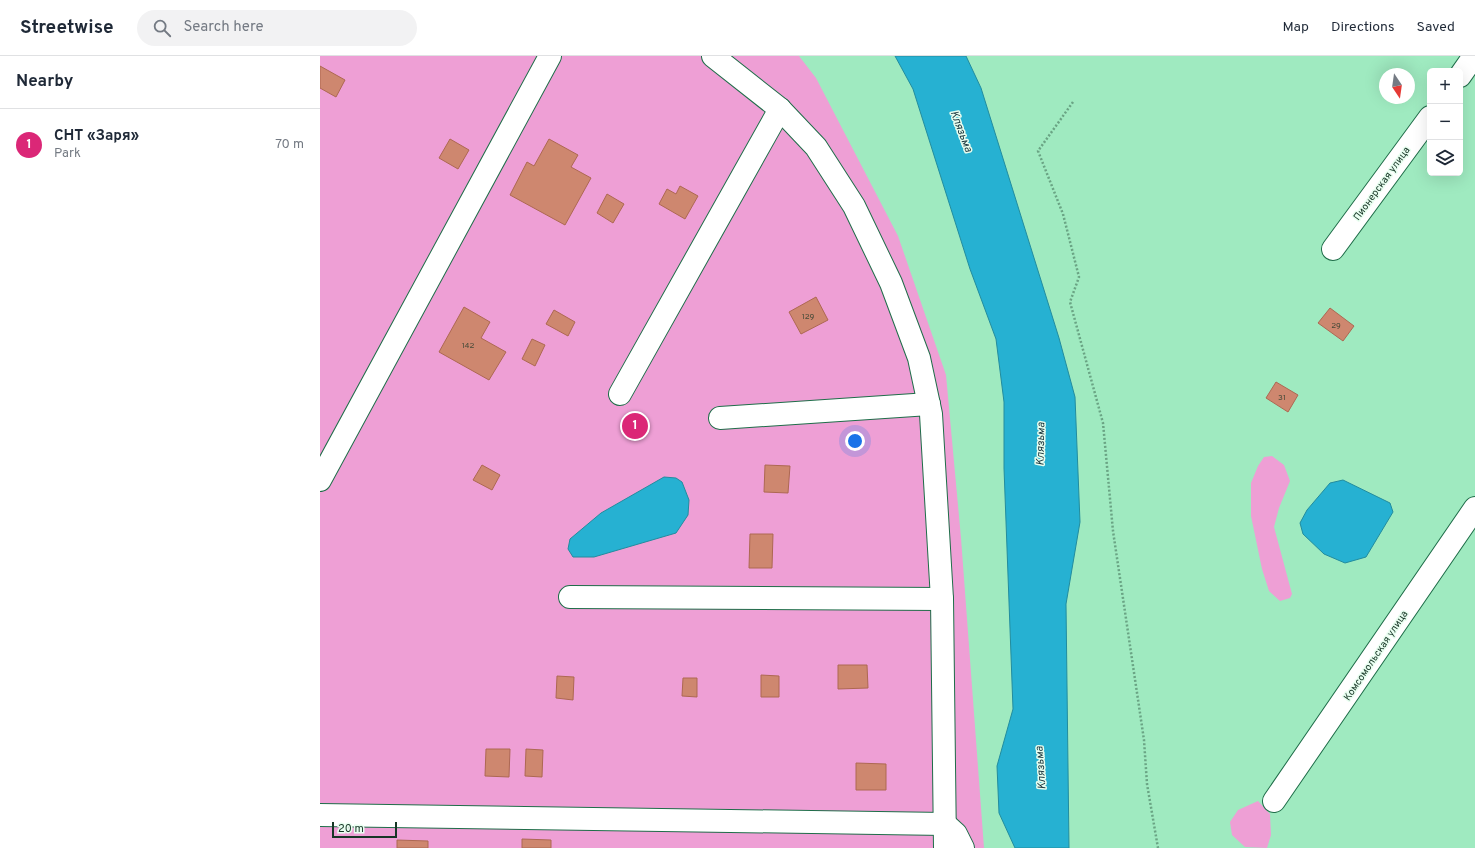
<!DOCTYPE html>
<html lang="en">
<head>
<meta charset="utf-8">
<style>
	:root { --surface:#fff; --page:#f2f2f3; --text:#1f2937; --muted:#747a83; --line:#e0e1e3; --accent:#db2777 }
	body { margin:0; font-family:Overpass,sans-serif; background:var(--page); color:var(--text) }
	.controls { position:absolute; right:12px; top:12px; display:grid; overflow:hidden; border-radius:6px; box-shadow:0 4px 16px #0002 }
	.controls button { width:36px; height:36px; display:grid; place-items:center; padding:0; border:0; border-bottom:1px solid var(--line); background:var(--surface); color:var(--text); font:20px sans-serif }
	.compass { position:absolute; left:1059px; top:12px; width:36px; height:36px; border-radius:50%; background:var(--surface); box-shadow:0 4px 16px #0002; rotate:167deg }
	.scale { position:absolute; left:12px; bottom:10px; width:65px; box-sizing:border-box; padding-left:4px; border:2px solid #173626; border-top:0; font-size:11px; line-height:14px; white-space:nowrap; color:#173626; -webkit-text-stroke:3px #e8fef0; paint-order:stroke }
	.you { position:absolute; left:535px; top:385px; width:14px; height:14px; margin:-10px; border:3px solid #fff; border-radius:50%; background:#1a73e8; box-shadow:0 0 0 6px #1a73e833 }
	.badge { display:grid; place-items:center; width:26px; height:26px; border-radius:50%; background:var(--accent); color:#fff; font-size:13px; font-weight:700 }
	.pin { position:absolute; translate:-50% -50%; border:2px solid #fff; box-shadow:0 1px 4px #0006 }
	.list { margin:0; padding:0; list-style:none }
	h2 { display:flex; justify-content:space-between; align-items:center; height:52px; margin:0; padding:0 16px; font-size:17px }
	h2 small { font-size:13px; font-weight:400; color:var(--muted) }
	.list li { display:grid; grid-template-columns:26px 1fr auto; gap:12px; align-items:center; box-sizing:border-box; height:72px; padding:0 16px; border-top:1px solid var(--line) }
	.list b { display:block; font-size:15px; white-space:nowrap }
	.list p { margin:0; font-size:13px; white-space:nowrap; color:var(--muted) }
	.list em { font-size:13px; font-style:normal; color:var(--muted) }
	.icon { flex:none; width:22px; height:22px; fill:none; stroke:currentColor; stroke-width:2; stroke-linecap:round; stroke-linejoin:round }
	.map { position:relative; flex:none; width:1155px; height:792px; overflow:hidden }
	header { display:flex; align-items:center; gap:24px; box-sizing:border-box; height:56px; padding:0 20px; background:var(--surface); border-bottom:1px solid var(--line) }
	header strong { font-size:19px }
	nav { display:flex; gap:22px; margin-inline-start:auto; font-size:14px }
	.search { width:280px; height:36px; background:var(--page); display:flex; align-items:center; gap:10px; box-sizing:border-box; padding:0 14px; border-radius:22px; color:var(--muted); font-size:15px }
	main { display:flex }
	aside { flex:1; background:var(--surface) }
	.map>svg:first-child { display:block }
	.green { fill:#ee9fd5 }
	.water { fill:#26b1d2; stroke:#228c9e }
	.building { fill:#ce876f; stroke:#ad6852 }
	.lines { fill:none; stroke-linecap:round; stroke-linejoin:round }
	.minor-casing { stroke:#1f6d49; stroke-width:24 }
	.path { stroke:#6aa484; stroke-width:2.5; stroke-dasharray:2 2; stroke-linecap:butt }
	.minor { stroke:#fff; stroke-width:22 }
	.labels { text-anchor:middle; stroke-width:3; stroke-linejoin:round; paint-order:stroke }
	.number-label { font-size:8px; fill:#454a38 }
	.street-label { font-size:10px; fill:#173626; stroke:#e8fef0 }
	.water-label { font-size:11px; font-style:italic; fill:#19343c; stroke:#e8fef0 }
</style>
</head>
<body>
<header>
<strong>Streetwise</strong>
<div class="search"><svg class="icon" aria-label="search" viewBox="0 0 24 24"><circle cx="10" cy="10" r="6"/><path d="M15 15l6 6"/></svg>Search here</div>
<nav><a>Map</a><a>Directions</a><a>Saved</a></nav>
</header>
<main>
<aside>
<h2>Nearby<small></small></h2>
<ul class="list">
<li><span class="badge">1</span><div><b>СНТ «Заря»</b><p>Park</p></div><em>70 m</em></li>
</ul>
</aside>
<div class="map">
<svg width="1155" height="792" viewBox="0 0 1155 792">
	<rect width="100%" height="100%" fill="#9feac0"/>
	<g class="green">
		<polygon points="0,0 479,0 496,22 578,180 626,319 641,482 664,792 0,792"/>
		<polygon points="952,400 964,409 970,425 959,452 954,471 972,538 970,542 960,545 949,535 942,513 931,460 931,427 938,410 944,401"/>
		<polygon points="938,745 950,758 951,779 947,792 925,791 912,779 910,766 918,754"/>
	</g>
	<g class="water">
		<polygon points="575,0 646,0 661,32 739,282 755,341 760,466 746,548 749,792 695,792 679,757 677,710 693,653 684,412 684,346 676,283 650,213 593,33"/>
		<polygon points="344,421 356,422 362,426 369,444 368,459 356,477 274,501 253,501 248,493 250,483 281,457"/>
		<polygon points="1023,424 1070,447 1073,456 1046,501 1025,507 1004,498 983,478 980,467 987,454 1010,427"/>
	</g>
	<g class="building">
		<polygon points="0,10 25,24 16,41 0,32"/>
		<polygon points="130,83 149,94 138,113 119,102"/>
		<polygon points="229,83 258,99 251,111 271,122 245,169 190,139 207,106 214,110"/>
		<polygon points="360,130 378,140 365,163 339,148 347,133 356,138"/>
		<polygon points="287,138 304,148 293,167 277,157"/>
		<polygon points="496,241 508,264 481,278 469,256"/>
		<polygon points="144,251 170,266 161,282 186,296 169,324 119,296"/>
		<polygon points="1010,252 1034,270 1023,285 998,267"/>
		<polygon points="234,254 255,266 248,280 226,268"/>
		<polygon points="212,283 225,289 215,310 202,303"/>
		<polygon points="956,326 978,339 968,356 946,342"/>
		<polygon points="162,409 180,419 172,434 153,424"/>
		<polygon points="445,409 470,410 468,437 444,436"/>
		<polygon points="430,478 453,478 452,512 429,512"/>
		<polygon points="518,609 547,609 548,632 518,633"/>
		<polygon points="441,619 459,620 459,641 441,641"/>
		<polygon points="237,620 254,621 253,644 236,642"/>
		<polygon points="363,622 377,622 377,641 362,640"/>
		<polygon points="166,693 190,693 189,721 165,720"/>
		<polygon points="206,693 223,694 222,721 205,720"/>
		<polygon points="536,707 566,708 566,734 536,734"/>
		<polygon points="202,783 231,784 231,792 202,792"/>
		<polygon points="77,784 108,785 108,792 77,792"/>
	</g>
	<g class="lines">
		<g class="minor-casing">
			<g id="minor">
				<polyline points="393,0 460,53 496,91 534,150 571,227 599,302 611,358 622,543 625,792"/>
				<polyline points="1140,20 1154,0"/>
				<polyline points="1013,193 1110,61"/>
				<polyline points="300,338 460,53"/>
				<polyline points="400,362 609,348"/>
				<polyline points="0,424 230,0"/>
				<polyline points="250,541 622,543"/>
				<polyline points="954,745 1155,452"/>
				<polyline points="0,759 625,768 636,778 643,792"/>
			</g>
		</g>
		<polyline class="path" points="753,46 718,95 743,158 759,221 750,246 783,367 793,475 824,684 827,728 838,792"/>
		<use href="#minor" class="minor"/>
	</g>
	<g class="labels">
		<g class="number-label">
			<text x="488" y="263">129</text>
			<text x="1016" y="272">29</text>
			<text x="148" y="292">142</text>
			<text x="962" y="344">31</text>
		</g>
		<g class="street-label">
			<text transform="translate(1061 127) rotate(-54)" y="4">Пионерская улица</text>
			<text transform="translate(1055 599) rotate(-56)" y="4">Комсомольская улица</text>
		</g>
		<g class="water-label">
			<text transform="translate(642 75) rotate(69)" y="4">Клязьма</text>
			<text transform="translate(720 388) rotate(-89)" y="4">Клязьма</text>
			<text transform="translate(720 712) rotate(-94)" y="4">Клязьма</text>
		</g>
	</g>
</svg>
<div class="controls">
<button>+</button>
<button>−</button>
<button><svg class="icon" aria-label="layers" viewBox="0 0 24 24"><path d="M12 4l9 5-9 5-9-5zM3 14l9 5 9-5"/></svg></button>
</div>
<svg class="compass" viewBox="-18 -18 36 36"><path d="M0-13l5 13h-10z" fill="#e53935"/><path d="M0 13l5-13h-10z" fill="#747a83"/></svg>
<div class="scale">20 m</div>
<div class="you"></div>
<div class="pin badge" style="left:315px;top:370px">1</div>
</div>
</main>
</body>
</html>
